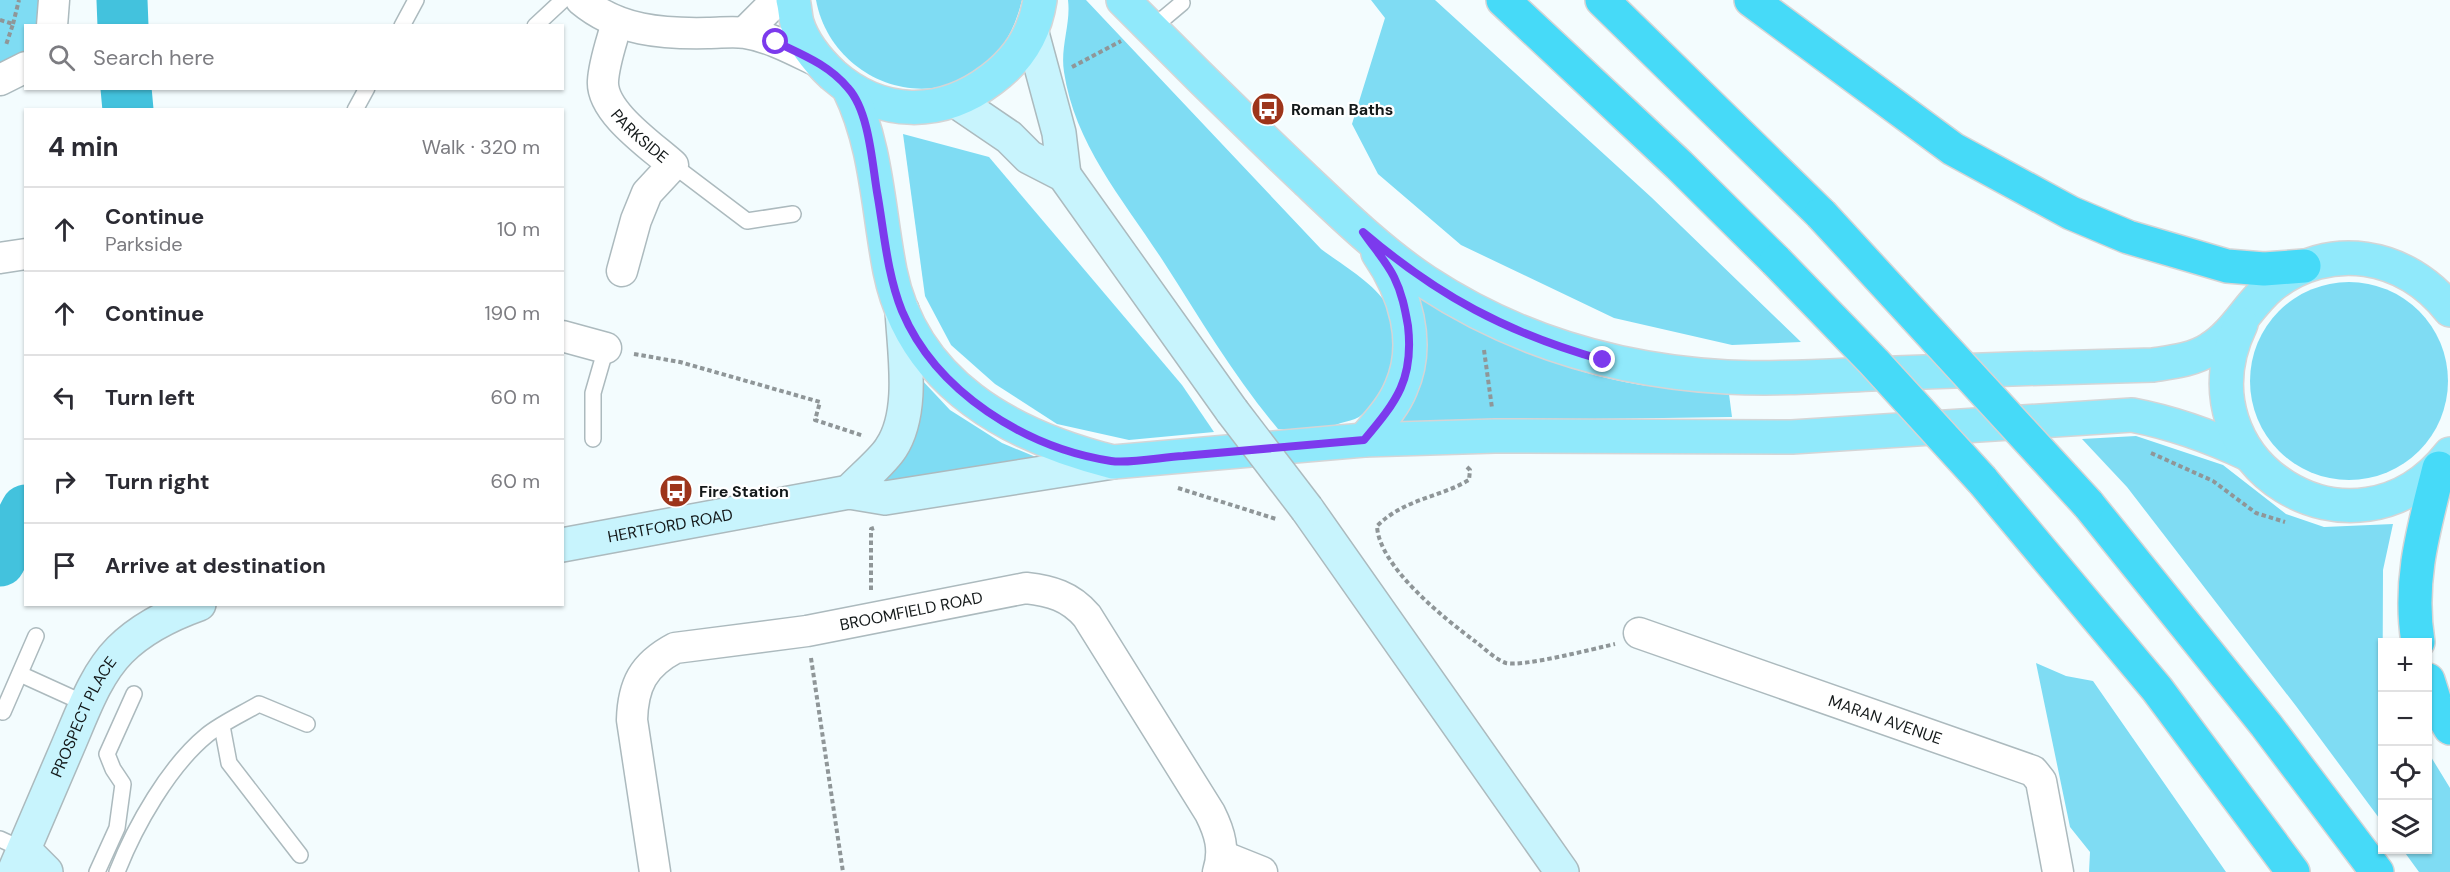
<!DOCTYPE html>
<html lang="en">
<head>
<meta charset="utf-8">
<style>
	:root { --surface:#fff; --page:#f2f2f3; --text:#2b2b33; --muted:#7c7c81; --line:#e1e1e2 }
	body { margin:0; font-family:"DM Sans",sans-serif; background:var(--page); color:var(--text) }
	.controls { position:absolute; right:18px; bottom:18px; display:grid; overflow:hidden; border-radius:0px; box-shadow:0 2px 4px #0004 }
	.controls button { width:54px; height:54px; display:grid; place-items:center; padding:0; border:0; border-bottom:2px solid var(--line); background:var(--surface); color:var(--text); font:30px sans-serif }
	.stop { position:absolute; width:18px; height:18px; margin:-14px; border:4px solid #7c3aed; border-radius:50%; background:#fff }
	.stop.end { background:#7c3aed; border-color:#fff; box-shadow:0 2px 6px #0008 }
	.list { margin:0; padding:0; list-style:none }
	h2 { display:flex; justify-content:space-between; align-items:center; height:78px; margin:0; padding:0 24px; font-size:26px }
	h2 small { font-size:20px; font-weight:400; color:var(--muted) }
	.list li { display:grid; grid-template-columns:39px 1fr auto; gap:18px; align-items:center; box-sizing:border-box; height:84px; padding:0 24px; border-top:2px solid var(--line) }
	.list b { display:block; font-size:22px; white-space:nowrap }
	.list p { margin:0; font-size:20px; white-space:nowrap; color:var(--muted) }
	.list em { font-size:20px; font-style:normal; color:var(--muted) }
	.icon { flex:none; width:33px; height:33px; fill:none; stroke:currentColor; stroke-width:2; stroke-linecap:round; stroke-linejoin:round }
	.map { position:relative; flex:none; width:2450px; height:872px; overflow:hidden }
	.search { position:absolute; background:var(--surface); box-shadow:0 2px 4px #0004; left:24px; top:24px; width:540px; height:66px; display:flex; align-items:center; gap:15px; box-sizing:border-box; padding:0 21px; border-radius:0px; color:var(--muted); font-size:22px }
	.panel { position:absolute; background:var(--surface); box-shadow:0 2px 4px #0004; left:24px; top:108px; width:540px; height:498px; border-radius:0px }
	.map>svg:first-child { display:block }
	.green { fill:#7fdcf3 }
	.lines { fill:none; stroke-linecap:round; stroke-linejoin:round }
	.river { stroke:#43c2dd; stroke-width:51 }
	.lane-casing { stroke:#acbabe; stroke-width:18 }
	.street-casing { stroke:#acbabe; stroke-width:33 }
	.secondary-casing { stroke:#acbabe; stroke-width:36 }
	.primary-casing { stroke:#d5d5d6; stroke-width:36 }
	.highway-casing { stroke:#d5d5d6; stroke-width:36 }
	.path { stroke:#8f9698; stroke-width:4; stroke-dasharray:4.5 3; stroke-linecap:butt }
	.lane { stroke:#fff; stroke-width:15 }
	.street { stroke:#fff; stroke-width:30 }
	.secondary { stroke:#c8f4fd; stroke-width:33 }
	.primary { stroke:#90e9fb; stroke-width:33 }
	.highway { stroke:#46daf8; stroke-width:33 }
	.secondary-bridge-casing { stroke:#acbabe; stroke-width:36; stroke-linecap:butt }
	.highway-bridge-casing { stroke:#d5d5d6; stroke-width:36; stroke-linecap:butt }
	.secondary-bridge { stroke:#c8f4fd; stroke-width:33 }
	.highway-bridge { stroke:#46daf8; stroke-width:33 }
	.route { stroke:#7c3aed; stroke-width:8 }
	.labels { text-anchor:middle; stroke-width:4.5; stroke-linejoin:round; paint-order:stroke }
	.poi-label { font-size:16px; font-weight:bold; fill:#131819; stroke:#fff; text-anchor:start }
	.street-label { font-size:16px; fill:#131819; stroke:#fff }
</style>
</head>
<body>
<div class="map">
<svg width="2450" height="872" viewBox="0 0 2450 872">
	<rect width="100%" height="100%" fill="#f3fcfe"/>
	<g class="green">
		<polygon points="0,0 49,0 43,25 26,26 25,55 0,68"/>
		<path d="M816 0H1022C1015 29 1002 54 976 72 913 114 829 72 816 0Z"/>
		<path d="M1068 0H1086L1321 249C1341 264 1374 283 1387 305 1407 338 1389 394 1359 417 1354 420 1347 421 1341 423 1315 432 1306 431 1278 429 1235 378 1201 320 1165 264 1126 203 1075 146 1064 72 1060 47 1071 24 1068 0Z"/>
		<polygon points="1371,0 1435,0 1651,197 1801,342 1732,345 1614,318 1461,245 1378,174 1352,124 1385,18"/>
		<polygon points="903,134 989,157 1182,385 1214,432 1129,440 1057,424 995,384 951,345 925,296"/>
		<circle cx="2349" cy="381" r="99"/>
		<path d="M1415 295C1485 337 1561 372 1641 385 1670 389 1700 391 1729 394L1732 417 1391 422Z"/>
		<polygon points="920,378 950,410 1002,443 1043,460 886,485 880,476"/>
		<polygon points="2136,436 2223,465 2286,514 2324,527 2393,524 2383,570 2382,822 2296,706 2127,487 2082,439"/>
		<polygon points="2036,663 2066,676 2093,681 2226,872 2089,872 2090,852 2070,827"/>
		<polygon points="2428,752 2450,788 2450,872 2419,872 2403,850 2428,850"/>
	</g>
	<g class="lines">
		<g class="river">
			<polyline points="122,0 123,26"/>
			<polyline points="126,88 128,110"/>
			<polyline points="0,561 26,510"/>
		</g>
		<g class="lane-casing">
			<g id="lane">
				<polyline points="402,26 416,0"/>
				<polyline points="535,26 563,0"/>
				<polyline points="1151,29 1182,3"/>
				<polyline points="355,110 367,88"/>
				<polyline points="673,165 747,221 793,214"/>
				<polyline points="593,439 593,393 606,348"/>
				<polyline points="20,674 86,704"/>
				<polyline points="3,712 36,636"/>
				<polyline points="222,726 229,763 300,855"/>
				<polyline points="0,839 24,850"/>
				<polyline points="97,872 117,828 123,784 113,769 107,754 134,694"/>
				<path d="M117 872C135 826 169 766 207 735 222 723 242 714 259 704L307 724"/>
			</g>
		</g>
		<g class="street-casing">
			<g id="street">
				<path d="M581 0C618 31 662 34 708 33 720 33 734 31 745 33 771 37 796 51 819 62"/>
				<path id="s1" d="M617 22C612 41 604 62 603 81 601 112 652 146 673 165L647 193 636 220 622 271"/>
				<polyline points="52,26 54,0"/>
				<polyline points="745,32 777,0"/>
				<polyline points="0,80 26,67"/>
				<polyline points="0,258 26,254"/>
				<polyline points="562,336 606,348"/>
				<path id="s2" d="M1639 633 2033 771 2041 781 2058 872"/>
				<polyline points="1222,856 1262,872"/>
				<path id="s3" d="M655 872 632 720C633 685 643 665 675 648L807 631 1026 588C1051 591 1070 596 1087 616L1210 813C1220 833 1225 850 1218 872"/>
			</g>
		</g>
		<g class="secondary-casing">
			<g id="secondary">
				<polyline points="1032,33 1059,133 1064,175"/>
				<polyline points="956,101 1009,137 1029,157 1064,175 1232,411"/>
				<path d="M849 492C860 480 884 460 891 448 915 412 904 352 902 310"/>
				<polyline points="1307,509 1562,872"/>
				<path id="s4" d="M562 545 849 492 885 498 1113 462"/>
				<polyline points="24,850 46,872"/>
				<path id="s5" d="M14 872C32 830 50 788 68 746 82 714 95 675 120 650 141 629 171 614 199 604"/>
			</g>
		</g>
		<g class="primary-casing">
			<g id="primary">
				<path d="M793 0C795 7 795 15 797 23 803 42 818 61 833 75 881 117 941 118 992 79 1019 59 1035 33 1040 0"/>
				<path d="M1123 0C1183 61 1244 121 1306 180 1344 216 1382 253 1426 282 1516 341 1619 371 1727 377 1783 380 1840 375 1896 373 1982 370 2067 367 2153 365 2172 362 2193 360 2210 349 2235 334 2249 304 2271 286 2329 240 2406 253 2450 310"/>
				<path d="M849 89C877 146 878 210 890 271 913 384 1010 436 1113 462L1364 440 1495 436 1792 437 2132 415C2174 423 2210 436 2248 454"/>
				<path d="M2241 324C2174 463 2355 575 2450 454"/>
				<path d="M1364 440C1377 424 1393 408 1401 388 1421 343 1405 292 1378 253"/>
			</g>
		</g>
		<g class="highway-casing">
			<g id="highway">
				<polyline points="1503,0 1679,165 1776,261"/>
				<polyline points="1602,0 1821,214"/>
				<polyline points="1751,0 1953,149 2071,213 2128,237 2227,266 2264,269 2304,266"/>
				<polyline points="1982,480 2157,689 2293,872"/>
				<polyline points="2088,504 2266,725 2377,872"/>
				<path d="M2418 642C2408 580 2424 528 2439 468"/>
				<polyline points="2428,680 2435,702 2450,728"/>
			</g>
		</g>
		<g class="path">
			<polyline points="0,20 13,24 6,45"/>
			<polyline points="13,24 19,0"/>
			<polyline points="1072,67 1121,41"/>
			<polyline points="1484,350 1492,408"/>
			<polyline points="634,354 680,362 820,402 815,420 864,436"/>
			<polyline points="2151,453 2213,481 2256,513 2285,522"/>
			<path d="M1467 467 1470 470 1469 480C1438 498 1404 499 1377 526 1379 567 1445 619 1476 642 1484 648 1496 660 1506 663 1523 667 1593 649 1615 644"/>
			<polyline points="1178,488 1276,519"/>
			<polyline points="871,590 871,529 874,528"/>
			<polyline points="811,658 843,872"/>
		</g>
		<use href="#lane" class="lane"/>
		<use href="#street" class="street"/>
		<use href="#secondary" class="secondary"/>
		<use href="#primary" class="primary"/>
		<use href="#highway" class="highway"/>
		<g class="secondary-bridge-casing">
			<polyline id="secondary-bridge" points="1232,411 1307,509"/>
		</g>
		<g class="highway-bridge-casing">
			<g id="highway-bridge">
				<polyline points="1821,214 2088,504"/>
				<polyline points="1776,261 1874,362 1982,480"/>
			</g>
		</g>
		<use href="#secondary-bridge" class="secondary-bridge"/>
		<use href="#highway-bridge" class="highway-bridge"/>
	</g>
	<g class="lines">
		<path class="route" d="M776 42C803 55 829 65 848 88 869 111 872 162 877 192 884 231 887 274 902 311 936 392 1026 448 1111 461 1129 464 1163 457 1183 456 1243 451 1303 445 1364 440 1397 401 1414 379 1408 326 1405 309 1402 293 1394 277 1386 261 1373 247 1363 232 1438 296 1507 333 1603 360"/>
	</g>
	<defs>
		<g id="bus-disc" transform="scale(1.725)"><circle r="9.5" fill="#9d351b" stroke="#fff"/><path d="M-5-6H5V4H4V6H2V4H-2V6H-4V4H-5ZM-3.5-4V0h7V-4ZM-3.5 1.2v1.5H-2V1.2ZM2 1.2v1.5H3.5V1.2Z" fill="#fff"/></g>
	</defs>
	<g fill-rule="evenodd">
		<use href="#bus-disc" x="1268" y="109"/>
		<use href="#bus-disc" x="676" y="491"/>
	</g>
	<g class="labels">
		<g class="poi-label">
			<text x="1291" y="115">Roman Baths</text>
			<text x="699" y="497">Fire Station</text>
		</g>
		<g class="street-label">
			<text dy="6" stroke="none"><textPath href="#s1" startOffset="129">PARKSIDE</textPath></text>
			<text dy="6" stroke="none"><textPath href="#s4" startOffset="110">HERTFORD ROAD</textPath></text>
			<text dy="6" stroke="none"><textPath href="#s3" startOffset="482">BROOMFIELD ROAD</textPath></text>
			<text dy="6" stroke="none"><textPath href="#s5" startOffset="170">PROSPECT PLACE</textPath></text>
			<text dy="6" stroke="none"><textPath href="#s2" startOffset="261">MARAN AVENUE</textPath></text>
		</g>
	</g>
</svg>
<div class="controls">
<button>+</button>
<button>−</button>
<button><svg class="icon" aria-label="locate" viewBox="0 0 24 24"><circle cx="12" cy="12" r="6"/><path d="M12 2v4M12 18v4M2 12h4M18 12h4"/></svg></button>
<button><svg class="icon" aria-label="layers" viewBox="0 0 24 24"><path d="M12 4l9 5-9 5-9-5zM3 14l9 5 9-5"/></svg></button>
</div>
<div class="stop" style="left:776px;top:42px"></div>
<div class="stop end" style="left:1603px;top:360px"></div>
<div class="search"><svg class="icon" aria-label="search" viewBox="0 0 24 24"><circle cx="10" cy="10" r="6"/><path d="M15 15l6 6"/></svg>Search here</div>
<section class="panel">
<h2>4 min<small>Walk · 320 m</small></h2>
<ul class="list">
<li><svg class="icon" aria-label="ahead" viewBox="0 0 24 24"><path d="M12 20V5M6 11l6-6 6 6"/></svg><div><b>Continue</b><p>Parkside</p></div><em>10 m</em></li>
<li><svg class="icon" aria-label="ahead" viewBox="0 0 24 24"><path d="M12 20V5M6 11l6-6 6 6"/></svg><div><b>Continue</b></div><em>190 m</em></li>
<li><svg class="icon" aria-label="left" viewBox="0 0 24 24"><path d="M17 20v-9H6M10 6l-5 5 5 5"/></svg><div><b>Turn left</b></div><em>60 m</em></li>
<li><svg class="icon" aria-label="right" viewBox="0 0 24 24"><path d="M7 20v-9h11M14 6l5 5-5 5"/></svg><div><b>Turn right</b></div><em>60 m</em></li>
<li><svg class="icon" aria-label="arrive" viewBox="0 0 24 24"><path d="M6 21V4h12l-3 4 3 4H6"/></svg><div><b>Arrive at destination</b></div></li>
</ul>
</section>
</div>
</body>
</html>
